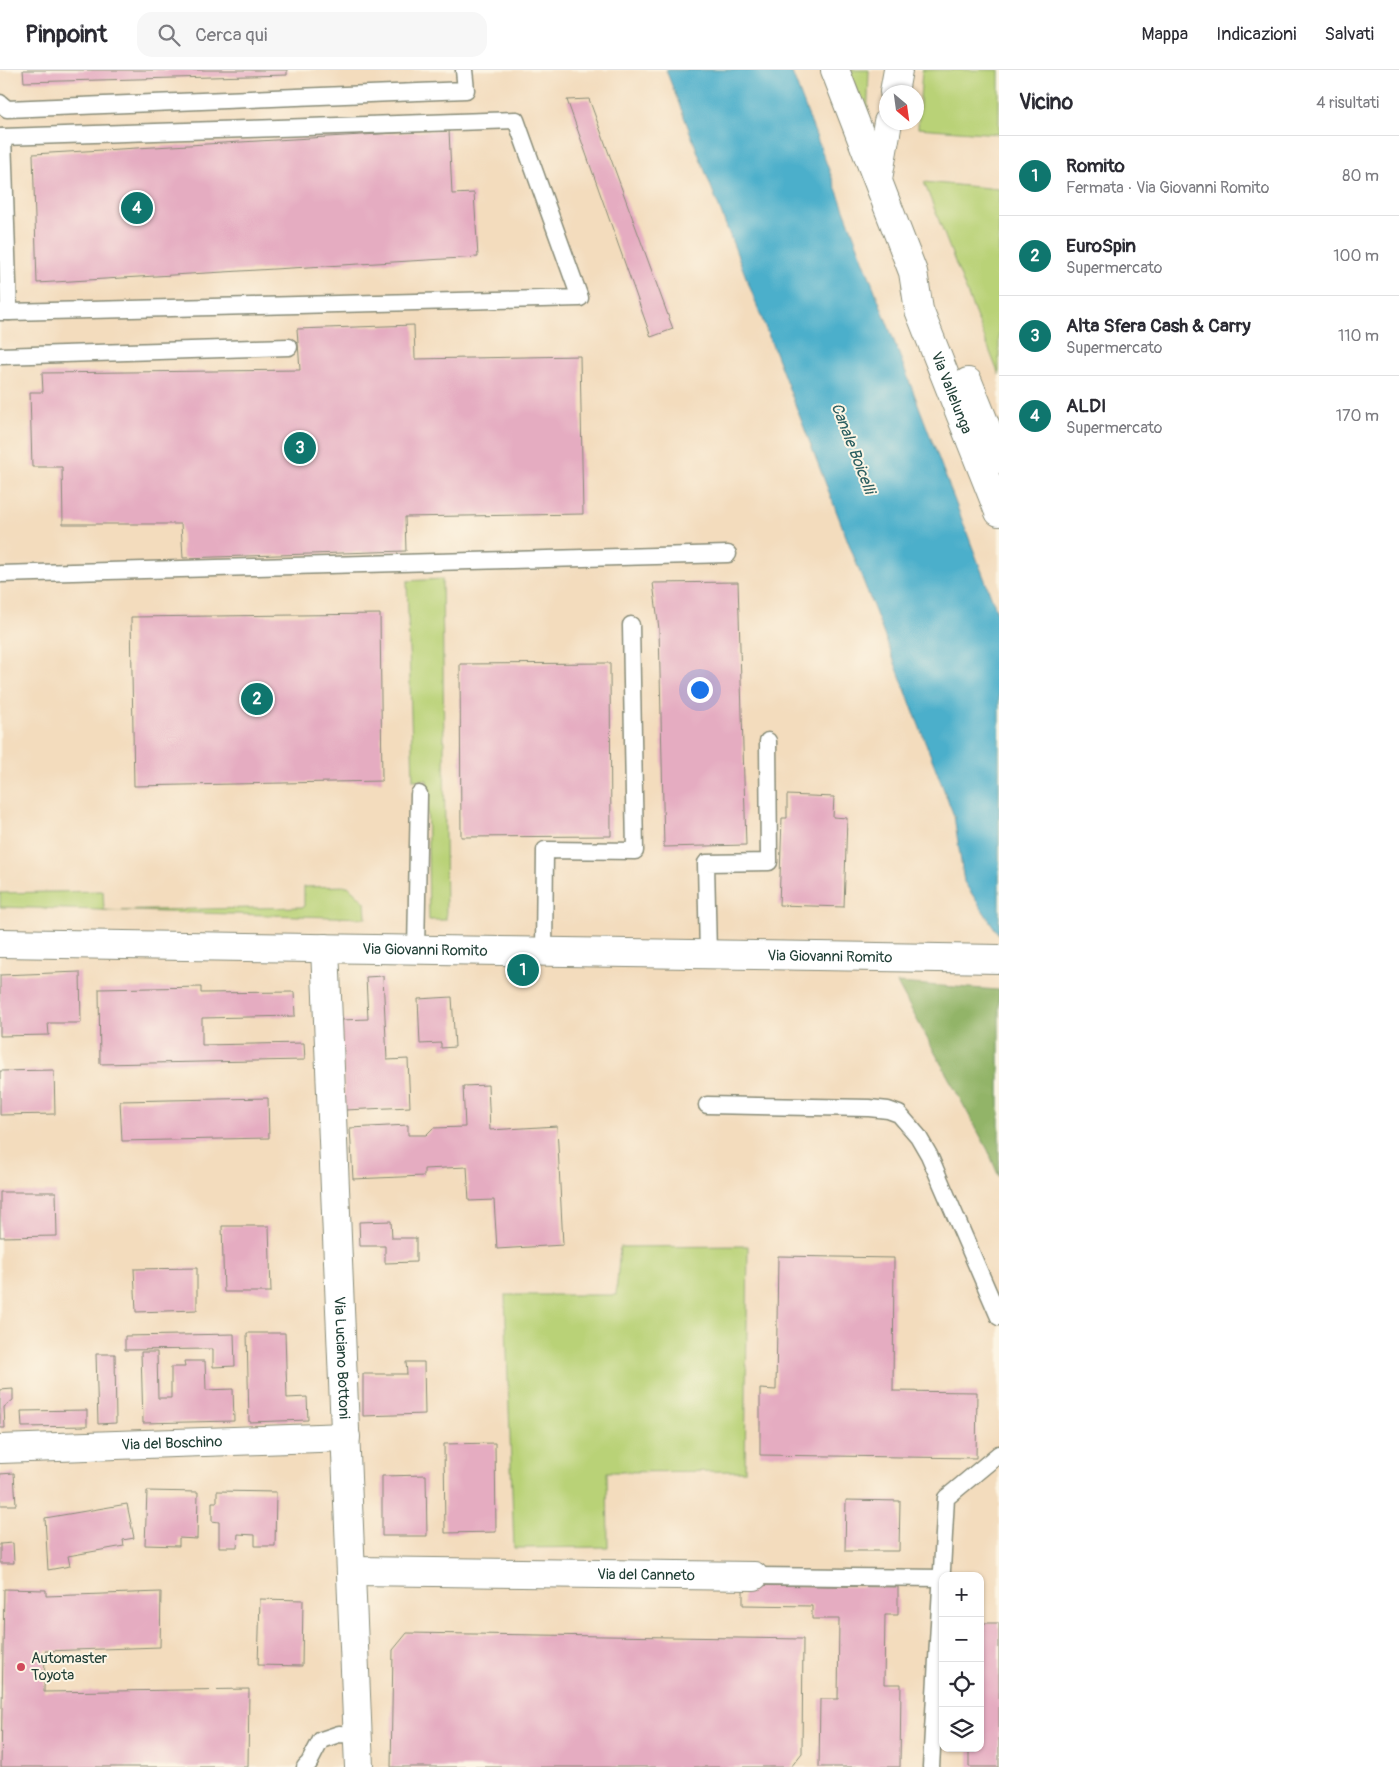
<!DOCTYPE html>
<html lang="it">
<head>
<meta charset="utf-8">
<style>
	:root { --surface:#fff; --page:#f7f7f7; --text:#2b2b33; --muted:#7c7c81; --line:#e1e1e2; --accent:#0f766e }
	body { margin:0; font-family:Pangolin,sans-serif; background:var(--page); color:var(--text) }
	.controls { position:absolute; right:15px; bottom:15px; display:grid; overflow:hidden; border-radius:10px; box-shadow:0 1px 4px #0004 }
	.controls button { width:45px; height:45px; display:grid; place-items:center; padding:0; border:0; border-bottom:1px solid var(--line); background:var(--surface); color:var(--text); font:25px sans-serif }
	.compass { position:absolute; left:879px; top:15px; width:45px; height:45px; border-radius:50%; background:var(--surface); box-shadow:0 1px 4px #0004; rotate:151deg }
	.you { position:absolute; left:699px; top:619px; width:18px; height:18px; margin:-12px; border:4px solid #fff; border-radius:50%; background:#1a73e8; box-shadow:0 0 0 8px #1a73e833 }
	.badge { display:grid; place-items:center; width:32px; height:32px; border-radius:50%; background:var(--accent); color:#fff; font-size:16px; font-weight:700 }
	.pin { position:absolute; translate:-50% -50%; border:2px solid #fff; box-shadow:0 1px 5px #0006 }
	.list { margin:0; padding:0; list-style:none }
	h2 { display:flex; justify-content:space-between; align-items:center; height:65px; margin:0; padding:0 20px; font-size:21px }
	h2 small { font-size:16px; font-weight:400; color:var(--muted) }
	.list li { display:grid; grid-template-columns:32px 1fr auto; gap:15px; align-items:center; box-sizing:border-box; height:80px; padding:0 20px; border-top:1px solid var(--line) }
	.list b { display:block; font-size:19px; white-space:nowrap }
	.list p { margin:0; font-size:16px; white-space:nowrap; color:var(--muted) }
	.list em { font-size:16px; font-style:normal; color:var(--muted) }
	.icon { flex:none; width:28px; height:28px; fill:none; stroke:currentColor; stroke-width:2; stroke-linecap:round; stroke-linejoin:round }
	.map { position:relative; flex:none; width:999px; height:1697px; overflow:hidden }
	header { display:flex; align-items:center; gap:30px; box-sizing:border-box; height:70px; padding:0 25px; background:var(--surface); border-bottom:1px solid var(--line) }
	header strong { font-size:24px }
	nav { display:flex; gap:28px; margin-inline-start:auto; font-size:18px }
	.search { width:350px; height:45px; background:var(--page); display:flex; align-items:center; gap:12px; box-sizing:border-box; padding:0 18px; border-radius:15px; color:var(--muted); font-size:19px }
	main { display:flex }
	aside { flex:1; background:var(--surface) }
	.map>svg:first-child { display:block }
	.green { fill:#b9d277; stroke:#6c8856 }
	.forest { fill:#92b468; stroke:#58784e }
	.water { fill:#4bafcb; stroke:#357680 }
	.building { fill:#e5acc1 }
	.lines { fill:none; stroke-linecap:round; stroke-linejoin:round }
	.service-casing { stroke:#898c78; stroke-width:19 }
	.minor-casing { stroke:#898c78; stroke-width:30 }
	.service { stroke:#fff; stroke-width:16 }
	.minor { stroke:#fff; stroke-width:28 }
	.poi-dot { fill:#d1495b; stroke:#fcf5e5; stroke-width:2 }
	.labels { text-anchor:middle; stroke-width:4; stroke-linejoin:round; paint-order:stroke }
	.street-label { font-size:15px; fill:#1f3d34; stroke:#fcf5e5 }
	.poi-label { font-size:15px; fill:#1f3d34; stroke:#fcf5e5; text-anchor:start }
	.water-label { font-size:16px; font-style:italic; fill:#2c5f61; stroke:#fcf5e5 }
</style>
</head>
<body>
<header>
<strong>Pinpoint</strong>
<div class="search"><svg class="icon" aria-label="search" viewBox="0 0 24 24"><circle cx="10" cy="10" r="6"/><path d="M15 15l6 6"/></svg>Cerca qui</div>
<nav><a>Mappa</a><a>Indicazioni</a><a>Salvati</a></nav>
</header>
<main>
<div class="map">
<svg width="999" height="1697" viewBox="0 0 999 1697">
	<rect width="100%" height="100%" fill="#fcf5e5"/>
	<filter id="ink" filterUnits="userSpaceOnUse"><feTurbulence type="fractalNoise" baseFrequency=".02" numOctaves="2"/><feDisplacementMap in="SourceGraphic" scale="10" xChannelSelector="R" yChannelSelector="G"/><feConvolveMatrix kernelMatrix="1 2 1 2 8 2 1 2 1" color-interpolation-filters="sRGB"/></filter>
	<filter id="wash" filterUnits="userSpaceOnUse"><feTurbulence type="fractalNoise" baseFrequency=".0096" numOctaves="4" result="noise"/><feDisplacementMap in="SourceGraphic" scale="20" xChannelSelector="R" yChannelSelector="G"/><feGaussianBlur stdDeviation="1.12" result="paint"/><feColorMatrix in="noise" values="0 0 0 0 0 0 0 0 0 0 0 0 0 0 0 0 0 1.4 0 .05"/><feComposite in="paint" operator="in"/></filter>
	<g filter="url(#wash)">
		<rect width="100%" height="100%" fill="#f3dcbd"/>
		<g class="green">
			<polygon points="850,0 869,0 867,55"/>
			<polygon points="922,0 999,0 999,64 918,58"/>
			<polygon points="924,112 999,119 999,305"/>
			<polygon points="442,509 446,850 429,850 427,710 413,710 407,511"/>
			<polygon points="348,816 365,832 366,848 0,837 0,823 103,821 104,841 304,837 304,817"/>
			<polygon points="748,1176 745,1401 607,1402 608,1477 514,1478 505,1225 616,1225 620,1177"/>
		</g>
		<polygon class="forest" points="897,913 999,920 999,1107 988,1080"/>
		<polygon class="water" points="666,0 791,0 999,547 999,865 964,812 954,746"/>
		<g id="blocks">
			<g class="building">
				<polygon points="23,0 287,0 287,5 24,12"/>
				<polygon points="589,29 673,259 651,267 567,30"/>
				<polygon points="449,60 452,124 474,123 478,187 37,213 33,84"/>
				<polygon points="414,255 415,289 580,286 583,444 405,447 406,481 183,488 181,454 63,454 62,397 32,397 30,322 43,322 42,303 300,300 297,259"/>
				<polygon points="738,512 746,775 664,777 659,559 653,513"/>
				<polygon points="380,544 382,711 134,716 131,547"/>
				<polygon points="610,593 611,766 461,767 460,594"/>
				<polygon points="787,725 834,727 833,747 847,748 844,837 779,835 782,748 787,748"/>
				<polygon points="80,902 81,953 48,953 49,965 0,966 0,905"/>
				<polygon points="383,906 387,990 408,989 410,1037 345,1040 341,950 368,949 366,907"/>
				<polygon points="201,917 201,923 294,922 295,946 202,948 202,975 304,973 305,990 100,994 99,919"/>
				<polygon points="452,927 455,977 441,978 441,973 420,974 418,929"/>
				<polygon points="54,1000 55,1044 0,1045 0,1001"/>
				<polygon points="488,1015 490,1060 557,1056 563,1175 497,1179 494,1130 469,1131 467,1097 424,1099 424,1106 353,1109 350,1058 408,1055 408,1065 426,1065 433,1058 465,1057 463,1016"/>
				<polygon points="268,1028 269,1068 122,1071 120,1031"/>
				<polygon points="0,1122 56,1122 57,1166 0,1167"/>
				<polygon points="391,1151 392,1168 416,1168 416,1192 385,1193 385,1176 360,1176 359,1152"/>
				<polygon points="222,1156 269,1156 271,1222 224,1222"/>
				<polygon points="778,1186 894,1188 893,1321 977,1322 976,1388 760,1385 760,1319 776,1320"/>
				<polygon points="197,1198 197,1240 136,1242 134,1199"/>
				<polygon points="247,1263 285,1263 287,1328 307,1327 308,1350 249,1352"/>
				<polygon points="234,1264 235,1296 213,1297 213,1279 125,1280 125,1266"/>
				<polygon points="141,1282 157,1282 158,1328 171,1328 171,1297 185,1297 184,1291 205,1291 206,1320 233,1319 234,1351 143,1353"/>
				<polygon points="96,1284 115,1284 116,1353 98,1354"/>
				<polygon points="406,1292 424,1292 425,1344 363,1346 363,1304 407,1304"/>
				<polygon points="13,1319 13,1330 4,1337 5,1358 0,1358 0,1320"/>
				<polygon points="87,1340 87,1356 22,1357 21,1341"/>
				<polygon points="495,1373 496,1462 445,1463 444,1374"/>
				<polygon points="14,1403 16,1435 0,1435 0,1404"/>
				<polygon points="426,1405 427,1466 382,1466 382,1406"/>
				<polygon points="147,1421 198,1422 197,1469 179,1468 179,1476 145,1475"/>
				<polygon points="217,1421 276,1422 275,1476 255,1476 255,1465 238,1464 237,1477 219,1477 219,1452 212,1451 212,1432 217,1432"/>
				<polygon points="846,1430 900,1431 899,1481 845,1481"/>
				<polygon points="127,1434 134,1468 123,1470 124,1476 68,1486 70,1496 48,1500 45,1448"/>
				<polygon points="13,1473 14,1493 0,1493 0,1474"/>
				<polygon points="743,1515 898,1517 898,1545 885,1545 884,1614 901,1614 900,1697 819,1697 820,1629 838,1629 839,1549 812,1549 812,1536 743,1535"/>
				<polygon points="4,1519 46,1520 46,1526 161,1522 160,1577 45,1581 44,1622 249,1619 248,1697 1,1697"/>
				<polygon points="260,1529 303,1530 302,1596 258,1595"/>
				<polygon points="980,1553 999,1553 999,1697 969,1697 969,1678 980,1678"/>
				<polygon points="407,1563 803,1569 802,1683 791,1697 391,1697 393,1580"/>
			</g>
		</g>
	</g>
	<g filter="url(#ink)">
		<use href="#blocks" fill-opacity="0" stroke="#898c78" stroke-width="1"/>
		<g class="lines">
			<g class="service-casing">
				<g id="service">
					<polyline points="0,33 7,39 466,20 464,0"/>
					<polyline points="0,67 3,67 9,242 0,242"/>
					<polyline points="3,67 516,50 580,228 9,242"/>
					<polyline points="0,286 289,277"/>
					<polyline points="0,504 728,484"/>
					<polyline points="416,880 419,724"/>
					<polyline points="544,882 545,780 635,781 631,555"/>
					<polyline points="708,885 706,793 769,792 768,671"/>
					<polyline points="707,1035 869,1038 888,1040 899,1044 918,1066 929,1085 999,1247"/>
					<polyline points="754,1506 941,1508"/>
					<polyline points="305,1697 309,1693 321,1670 339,1664 358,1665"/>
					<polyline points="931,1697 946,1428 999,1384"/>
				</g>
			</g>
			<g class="minor-casing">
				<g id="minor">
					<path id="s1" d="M835 0 913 202 919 240 999 442"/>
					<polyline points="894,22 898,0"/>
					<polyline points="878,109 888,52"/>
					<polyline points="968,312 999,389"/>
					<path id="s2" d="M0 873 999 889"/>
					<path id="s3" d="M325 878 359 1697"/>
					<path id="s4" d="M0 1379 346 1367"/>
					<path id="s5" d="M352 1501 754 1506"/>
				</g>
			</g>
			<use href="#service" class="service"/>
			<use href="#minor" class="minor"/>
		</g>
	</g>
	<circle class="poi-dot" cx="21" cy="1597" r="5"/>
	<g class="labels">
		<g class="street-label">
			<text dy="5" stroke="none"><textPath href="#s1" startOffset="344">Via Vallelunga</textPath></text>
			<text dy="5" stroke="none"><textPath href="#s2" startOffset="425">Via Giovanni Romito</textPath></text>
			<text dy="5" stroke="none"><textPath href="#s2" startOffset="830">Via Giovanni Romito</textPath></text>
			<text dy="5" stroke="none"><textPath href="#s3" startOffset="410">Via Luciano Bottoni</textPath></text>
			<text dy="5" stroke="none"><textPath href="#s4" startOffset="172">Via del Boschino</textPath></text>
			<text dy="5" stroke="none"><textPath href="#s5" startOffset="294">Via del Canneto</textPath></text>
		</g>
		<g class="poi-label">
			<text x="31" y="1593">Automaster<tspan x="31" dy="17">Toyota</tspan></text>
		</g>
		<g class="water-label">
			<text transform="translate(854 378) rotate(69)" y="6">Canale Boicelli</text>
		</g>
	</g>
</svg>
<div class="controls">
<button>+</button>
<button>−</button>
<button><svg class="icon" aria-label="locate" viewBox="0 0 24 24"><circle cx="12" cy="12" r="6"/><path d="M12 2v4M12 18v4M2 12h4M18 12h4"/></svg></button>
<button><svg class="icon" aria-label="layers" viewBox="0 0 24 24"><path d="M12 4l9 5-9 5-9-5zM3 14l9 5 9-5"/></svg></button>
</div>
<svg class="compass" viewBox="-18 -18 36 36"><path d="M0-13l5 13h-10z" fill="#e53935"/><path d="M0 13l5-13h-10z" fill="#7c7c81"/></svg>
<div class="you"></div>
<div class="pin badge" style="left:523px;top:900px">1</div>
<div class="pin badge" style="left:257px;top:629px">2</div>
<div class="pin badge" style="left:300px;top:378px">3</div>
<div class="pin badge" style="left:137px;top:138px">4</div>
</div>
<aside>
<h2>Vicino<small>4 risultati</small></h2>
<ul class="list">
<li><span class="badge">1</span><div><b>Romito</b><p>Fermata · Via Giovanni Romito</p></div><em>80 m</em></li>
<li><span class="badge">2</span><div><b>EuroSpin</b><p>Supermercato</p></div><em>100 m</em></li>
<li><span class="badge">3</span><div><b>Alta Sfera Cash &amp; Carry</b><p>Supermercato</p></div><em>110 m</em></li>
<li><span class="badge">4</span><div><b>ALDI</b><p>Supermercato</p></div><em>170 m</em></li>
</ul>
</aside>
</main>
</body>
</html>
